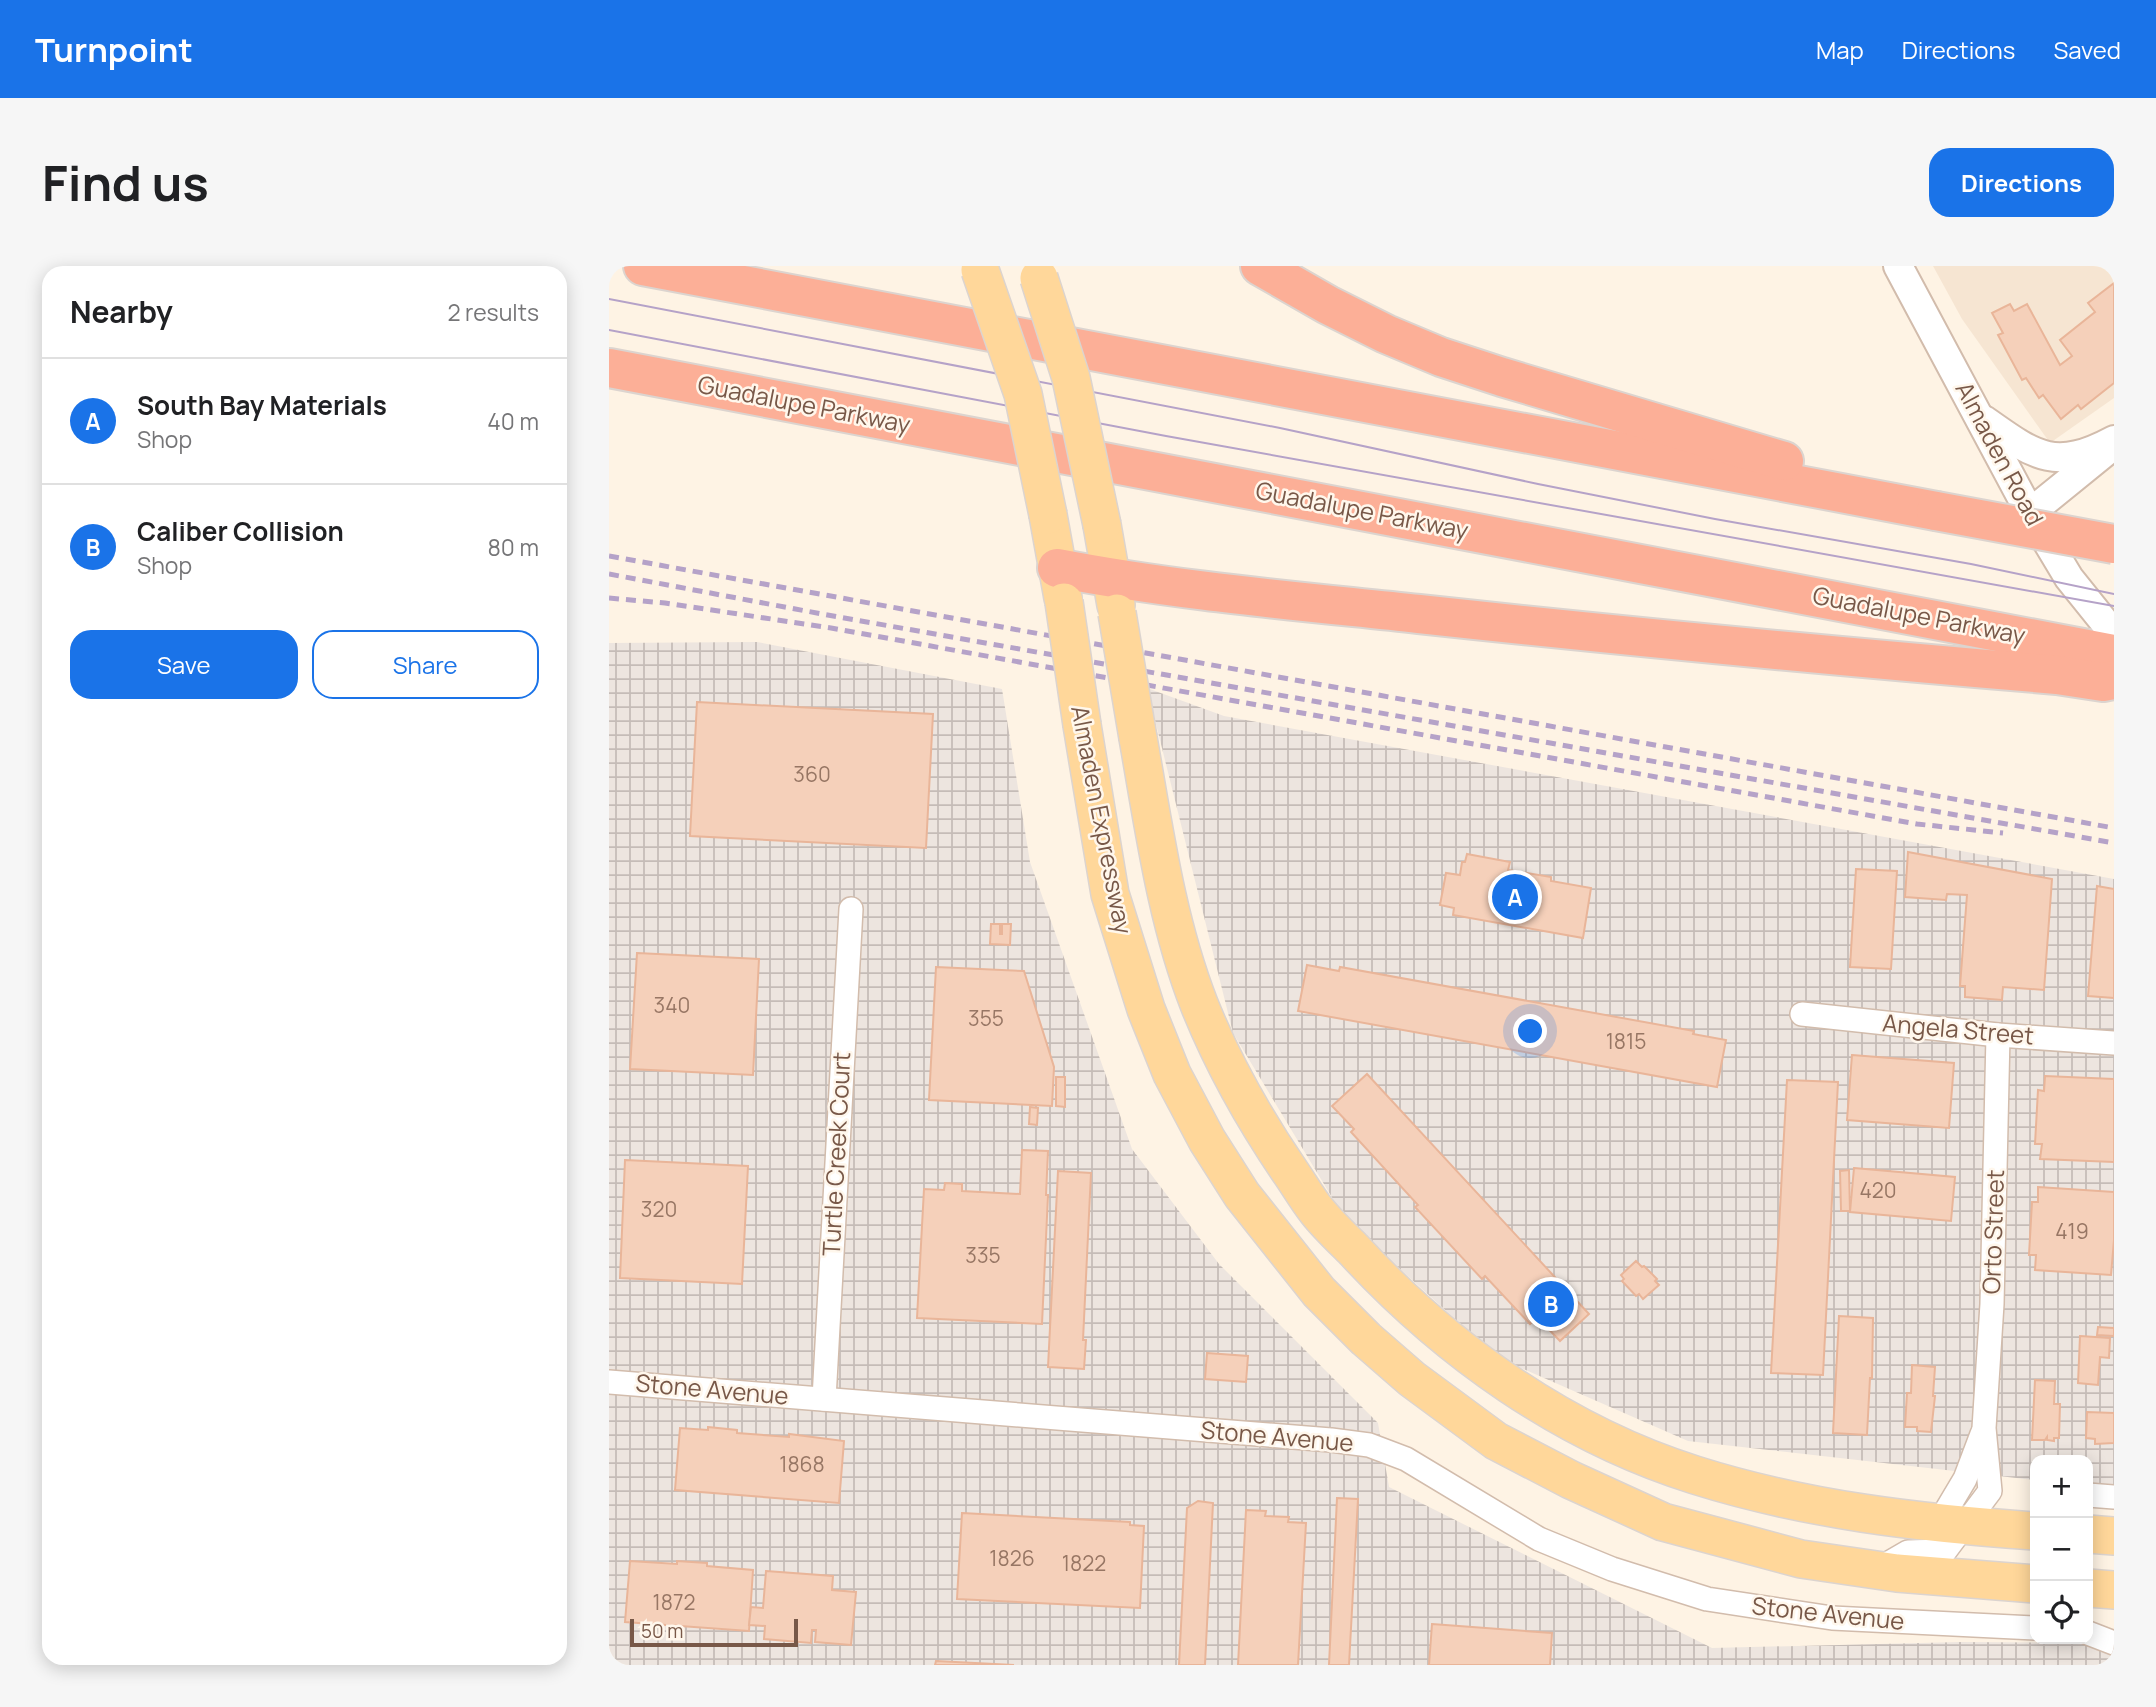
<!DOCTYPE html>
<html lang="en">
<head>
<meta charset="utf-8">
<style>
	:root { --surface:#fff; --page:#f6f6f6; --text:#202124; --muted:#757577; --line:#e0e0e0; --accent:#1a73e8 }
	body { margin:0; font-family:Manrope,sans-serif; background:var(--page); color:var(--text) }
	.controls { position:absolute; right:21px; bottom:21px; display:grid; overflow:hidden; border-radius:14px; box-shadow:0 4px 18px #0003 }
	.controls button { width:63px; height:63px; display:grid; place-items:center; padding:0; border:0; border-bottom:2px solid var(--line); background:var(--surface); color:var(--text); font:35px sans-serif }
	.scale { position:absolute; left:21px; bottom:18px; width:168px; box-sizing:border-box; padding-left:7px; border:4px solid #785848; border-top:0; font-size:19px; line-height:24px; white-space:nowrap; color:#785848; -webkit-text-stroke:5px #fff7ec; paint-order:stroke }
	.you { position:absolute; left:922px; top:766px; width:24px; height:24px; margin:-18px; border:5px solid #fff; border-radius:50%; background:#1a73e8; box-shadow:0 0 0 10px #1a73e833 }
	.badge { display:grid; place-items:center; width:46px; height:46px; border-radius:50%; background:var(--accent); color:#fff; font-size:23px; font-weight:700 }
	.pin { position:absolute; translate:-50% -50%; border:4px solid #fff; box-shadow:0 2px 7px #0006 }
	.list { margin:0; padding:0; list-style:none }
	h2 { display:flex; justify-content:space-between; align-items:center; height:91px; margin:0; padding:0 28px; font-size:30px }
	h2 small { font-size:23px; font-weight:400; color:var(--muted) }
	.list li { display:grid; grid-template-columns:46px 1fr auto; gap:21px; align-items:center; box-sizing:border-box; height:126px; padding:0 28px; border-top:2px solid var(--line) }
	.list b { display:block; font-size:26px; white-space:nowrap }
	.list p { margin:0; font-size:23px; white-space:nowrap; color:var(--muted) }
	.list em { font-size:23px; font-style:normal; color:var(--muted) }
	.actions { display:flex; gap:14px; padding:21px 28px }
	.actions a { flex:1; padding:16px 0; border:2px solid var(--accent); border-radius:21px; text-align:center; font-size:24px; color:var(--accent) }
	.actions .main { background:var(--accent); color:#fff }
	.icon { flex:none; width:38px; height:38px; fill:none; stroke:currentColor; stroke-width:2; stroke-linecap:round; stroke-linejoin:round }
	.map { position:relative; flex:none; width:1505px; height:1399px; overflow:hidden; border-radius:21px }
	header { display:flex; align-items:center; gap:42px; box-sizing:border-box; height:98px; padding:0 35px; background:var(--accent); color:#fff }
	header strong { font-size:33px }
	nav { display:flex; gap:38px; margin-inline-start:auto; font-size:24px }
	.intro { display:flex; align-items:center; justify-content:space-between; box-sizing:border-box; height:168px; padding:0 42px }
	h1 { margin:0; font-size:49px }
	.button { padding:18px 32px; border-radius:21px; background:var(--accent); color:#fff; font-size:24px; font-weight:700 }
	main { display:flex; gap:42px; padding:0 42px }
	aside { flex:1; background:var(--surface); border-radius:21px; box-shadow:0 4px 18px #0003 }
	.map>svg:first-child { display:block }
	.residential { fill:#f6e5d2 }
	.industrial { fill:url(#industrial-grid) }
	.building { fill:#f5d0ba; stroke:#e9b599; stroke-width:2 }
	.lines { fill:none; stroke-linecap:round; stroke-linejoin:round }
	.minor-casing { stroke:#d2bcac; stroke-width:26 }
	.tertiary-casing { stroke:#d2bcac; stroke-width:32 }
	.primary-casing { stroke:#dcd4cf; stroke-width:40 }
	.motorway-casing { stroke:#dcd4cf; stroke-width:42 }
	.minor { stroke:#fff; stroke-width:23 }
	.tertiary { stroke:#fff; stroke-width:28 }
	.primary { stroke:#ffd79a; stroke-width:37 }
	.motorway { stroke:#fcaf97; stroke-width:38 }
	.tram { stroke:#b5a2c8; stroke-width:2 }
	.rail { stroke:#b5a2c8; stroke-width:5; stroke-dasharray:10 7; stroke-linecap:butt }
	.primary-bridge-casing { stroke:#dcd4cf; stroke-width:40; stroke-linecap:butt }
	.motorway-bridge-casing { stroke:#dcd4cf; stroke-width:42; stroke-linecap:butt }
	.primary-bridge { stroke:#ffd79a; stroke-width:37 }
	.motorway-bridge { stroke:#fcaf97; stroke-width:38 }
	.labels { text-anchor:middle; stroke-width:5; stroke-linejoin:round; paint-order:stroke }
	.number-label { font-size:21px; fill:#977664 }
	.street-label { font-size:24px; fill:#785848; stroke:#fff7ec }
</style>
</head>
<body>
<header>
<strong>Turnpoint</strong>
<nav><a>Map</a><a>Directions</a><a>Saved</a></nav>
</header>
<div class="intro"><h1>Find us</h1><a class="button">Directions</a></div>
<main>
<aside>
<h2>Nearby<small>2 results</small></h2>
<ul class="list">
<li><span class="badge">A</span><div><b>South Bay Materials</b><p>Shop</p></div><em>40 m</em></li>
<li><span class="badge">B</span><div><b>Caliber Collision</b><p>Shop</p></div><em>80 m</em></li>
</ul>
<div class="actions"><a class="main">Save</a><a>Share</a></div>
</aside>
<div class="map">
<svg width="1505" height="1399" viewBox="0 0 1505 1399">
	<defs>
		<pattern id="industrial-grid" width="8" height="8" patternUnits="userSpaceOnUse" patternTransform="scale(1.75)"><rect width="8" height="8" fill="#ede5df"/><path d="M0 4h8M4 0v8" fill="none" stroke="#c5bcb7"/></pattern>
	</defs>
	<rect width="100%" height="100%" fill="#fef3e4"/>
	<polygon class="residential" points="1324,0 1505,0 1505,132 1441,177 1353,53"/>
	<g class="industrial">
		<polygon points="148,376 393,423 421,596 523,883 610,998 769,1157 780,1221 1103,1382 1352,1376 1505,1377 1505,1399 0,1399 0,377"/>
		<polygon points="538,422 615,450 1505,613 1505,1220 1479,1218 1479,1194 1426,1194 1426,1214 1079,1175 889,1092 736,953 624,767"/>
	</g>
	<g class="building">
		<polygon points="1505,17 1505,117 1472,143 1469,139 1452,153 1434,129 1430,132 1417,112 1413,114 1389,69 1394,67 1383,47 1401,38 1405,45 1418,38 1451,99 1463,90 1451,74 1486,46 1479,37"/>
		<polygon points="88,436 324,448 317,582 81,570"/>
		<polygon points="1299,586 1443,613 1435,724 1394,721 1393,734 1356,731 1356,720 1351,720 1358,629 1338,628 1337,634 1296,631"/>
		<polygon points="858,588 901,596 899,604 942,611 942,615 982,622 974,672 844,649 845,642 831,639 837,607 851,609 853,596 856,596"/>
		<polygon points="1247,603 1288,605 1282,703 1241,701"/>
		<polygon points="1488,620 1505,623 1505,732 1479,730"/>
		<polygon points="382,658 391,658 391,668 393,668 393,658 402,658 401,679 381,678"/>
		<polygon points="28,687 150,693 144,809 21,803"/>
		<polygon points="698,699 730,705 731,701 1085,765 1084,768 1117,774 1108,821 689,745"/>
		<polygon points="327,701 415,705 445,801 443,840 320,834"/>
		<polygon points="1243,789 1345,797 1340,862 1238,854"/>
		<polygon points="758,808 980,1048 951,1075 928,1051 921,1058 876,1010 873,1013 806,941 809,939 742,866 745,863 723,840"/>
		<polygon points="1436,810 1505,813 1505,896 1431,893 1433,878 1426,878 1429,824 1435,825"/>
		<polygon points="447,811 456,811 456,841 447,840"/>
		<polygon points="1178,814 1229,816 1214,1109 1162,1107"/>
		<polygon points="421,841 429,842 428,859 420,858"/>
		<polygon points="413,884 439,885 437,929 439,929 433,1058 308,1052 315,923 335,924 336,917 353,918 353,925 411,928"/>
		<polygon points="16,894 139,900 133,1018 11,1012"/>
		<polygon points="1245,902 1346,911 1342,955 1241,946"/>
		<polygon points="1240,904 1241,945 1232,945 1231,905"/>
		<polygon points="449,905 482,907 474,1074 477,1074 475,1103 439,1101"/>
		<polygon points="1429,921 1505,926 1505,974 1502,1009 1426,1004 1427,989 1420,989 1423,936 1429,936"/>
		<polygon points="1027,995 1033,1001 1035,1000 1048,1013 1046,1015 1050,1019 1034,1033 1030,1028 1027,1030 1013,1015 1015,1013 1012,1009"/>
		<polygon points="1230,1050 1264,1052 1263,1112 1261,1112 1258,1169 1224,1167"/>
		<polygon points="1489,1061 1505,1062 1505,1070 1488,1069"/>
		<polygon points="1471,1070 1501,1072 1500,1092 1491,1091 1489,1119 1469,1117"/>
		<polygon points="598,1087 639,1090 637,1116 596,1113"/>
		<polygon points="1303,1099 1326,1101 1324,1130 1326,1130 1322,1166 1308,1165 1308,1161 1296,1161 1298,1127 1302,1127"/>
		<polygon points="1426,1114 1446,1115 1445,1138 1451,1138 1450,1172 1445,1172 1445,1175 1438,1174 1438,1171 1436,1174 1423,1174"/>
		<polygon points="1478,1146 1505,1147 1505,1177 1486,1178 1486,1173 1477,1172"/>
		<polygon points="99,1161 128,1164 128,1167 180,1171 180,1168 235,1175 230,1237 66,1224 71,1162 99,1164"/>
		<polygon points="728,1232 749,1233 740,1399 720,1399"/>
		<polygon points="589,1235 604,1237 596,1399 570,1399 578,1242"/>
		<polygon points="637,1244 657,1245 656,1250 680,1251 679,1256 697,1257 689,1399 629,1399"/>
		<polygon points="353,1247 521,1256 521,1259 535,1260 531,1342 348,1333"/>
		<polygon points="21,1295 68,1298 68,1295 98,1297 98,1300 144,1304 140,1365 16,1356"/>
		<polygon points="157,1305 224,1310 223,1324 247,1326 242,1379 206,1376 207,1364 203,1364 202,1377 155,1373 156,1360 140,1359 142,1341 154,1342"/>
		<polygon points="823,1358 943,1367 941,1399 820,1399"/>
		<polygon points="327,1395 405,1399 326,1399"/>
	</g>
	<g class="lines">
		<g class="minor-casing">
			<g id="minor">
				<polyline points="1193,748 1389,769 1505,777"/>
				<polyline points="0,1116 722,1174 760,1179 797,1193 930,1273 1003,1303 1098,1333 1223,1352 1426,1362"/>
				<polyline points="215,1133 242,643"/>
				<polyline points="1479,1229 1505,1231"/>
				<polyline points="1331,1255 1356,1213 1373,1168"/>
				<polyline points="1268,1304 1299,1286 1336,1285 1381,1225 1375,1162 1383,1038 1389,769"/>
				<polyline points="1479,1367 1505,1377"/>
			</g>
		</g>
		<g class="tertiary-casing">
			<g id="tertiary">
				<polyline points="1289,0 1421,247 1460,312 1505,368"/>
				<path d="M1375 154C1426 190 1445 206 1505 174"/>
				<polyline points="1421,247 1495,187"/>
			</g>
		</g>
		<g class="primary-casing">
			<g id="primary">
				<polyline points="439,249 454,332"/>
				<polyline points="493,259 507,339"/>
				<polyline points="473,459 501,628 537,743 563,808 598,874 633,929 710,1026 757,1073 803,1113 887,1175 962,1214 1054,1256 1192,1293 1288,1307 1426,1318"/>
				<path d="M529 472C545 562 557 653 590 738 614 798 645 853 682 907 691 920 699 934 708 945 719 959 733 972 745 984 837 1084 955 1168 1086 1209 1197 1244 1310 1257 1426 1265"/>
				<polyline points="1479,1268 1505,1270"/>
				<polyline points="1479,1322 1505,1324"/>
			</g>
		</g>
		<g class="motorway-casing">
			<g id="motorway">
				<polyline points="34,0 1327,245"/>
				<polyline points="651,0 719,39 777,68 832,91 893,111 1175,195"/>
				<polyline points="0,102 1505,388"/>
				<path d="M448 302C568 325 689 335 810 348 1023 371 1236 391 1448 409L1494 416 1505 414"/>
			</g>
		</g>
		<use href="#minor" class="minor"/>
		<use href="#tertiary" class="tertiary"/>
		<use href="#primary" class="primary"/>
		<use href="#motorway" class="motorway"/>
		<g class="tram">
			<polyline points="0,33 671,162 929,218 1106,253 1362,298 1505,328"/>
			<polyline points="0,64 557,170 1505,340"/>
		</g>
		<g class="rail">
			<polyline points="0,290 1505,562"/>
			<polyline points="0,308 213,348 1505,577"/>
			<polyline points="0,332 56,337 222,362 1308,558 1394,567"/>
		</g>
		<g class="primary-bridge-casing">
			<g id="primary-bridge">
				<polyline points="371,4 414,128 439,249"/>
				<polyline points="430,12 462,112 493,259"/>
				<polyline points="455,336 473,459"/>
				<polyline points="508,347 529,472"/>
			</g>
		</g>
		<g class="motorway-bridge-casing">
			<polyline id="motorway-bridge" points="1327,245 1505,278"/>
		</g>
		<use href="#primary-bridge" class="primary-bridge"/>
		<use href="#motorway-bridge" class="motorway-bridge"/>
	</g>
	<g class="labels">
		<g class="number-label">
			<text x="203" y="516">360</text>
			<text x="63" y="747">340</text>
			<text x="377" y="760">355</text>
			<text x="1017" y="783">1815</text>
			<text x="1269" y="932">420</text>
			<text x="50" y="951">320</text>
			<text x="1463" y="973">419</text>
			<text x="374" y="997">335</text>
			<text x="193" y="1206">1868</text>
			<text x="403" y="1300">1826</text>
			<text x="475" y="1305">1822</text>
			<text x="65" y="1344">1872</text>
		</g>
		<g class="street-label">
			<text transform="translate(195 139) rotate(11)" y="8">Guadalupe Parkway</text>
			<text transform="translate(1390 188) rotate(62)" y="8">Almaden Road</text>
			<text transform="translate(753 245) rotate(11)" y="8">Guadalupe Parkway</text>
			<text transform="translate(1310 350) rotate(11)" y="8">Guadalupe Parkway</text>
			<text transform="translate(492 554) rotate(79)" y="8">Almaden Expressway</text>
			<text transform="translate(1349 764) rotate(5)" y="8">Angela Street</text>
			<text transform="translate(228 888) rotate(-87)" y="8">Turtle Creek Court</text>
			<text transform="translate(1385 966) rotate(-88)" y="8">Orto Street</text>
			<text transform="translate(103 1124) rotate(5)" y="8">Stone Avenue</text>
			<text transform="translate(668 1171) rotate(5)" y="8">Stone Avenue</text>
			<text transform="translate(1219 1348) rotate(6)" y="8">Stone Avenue</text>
		</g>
	</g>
</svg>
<div class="controls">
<button>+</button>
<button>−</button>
<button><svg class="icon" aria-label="locate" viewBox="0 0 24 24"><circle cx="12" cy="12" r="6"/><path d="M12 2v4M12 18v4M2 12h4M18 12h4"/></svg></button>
</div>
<div class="scale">50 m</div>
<div class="you"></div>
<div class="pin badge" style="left:906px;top:631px">A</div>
<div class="pin badge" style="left:942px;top:1038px">B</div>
</div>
</main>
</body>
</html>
